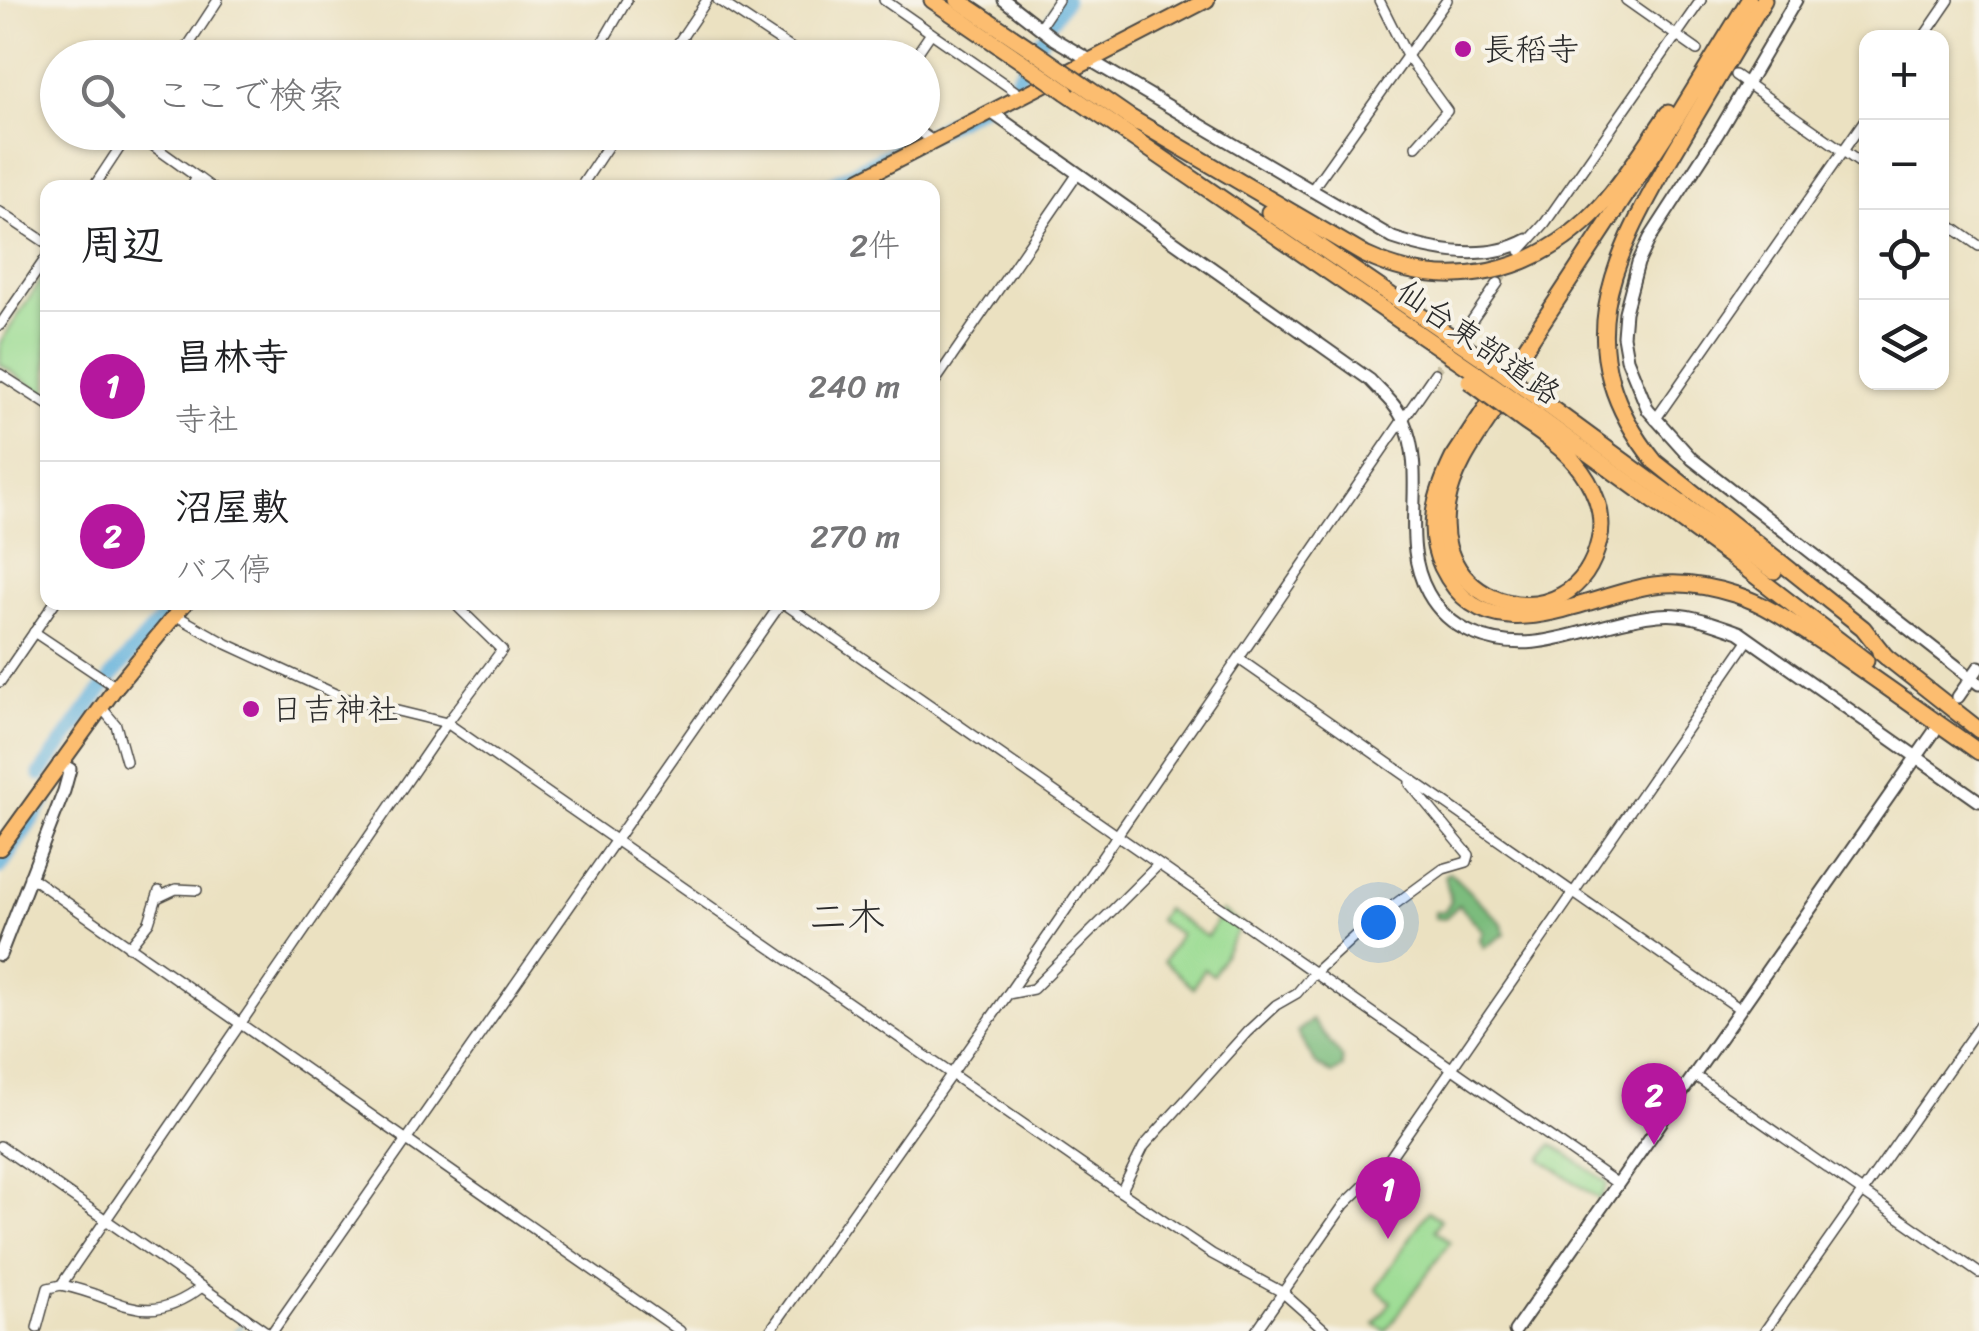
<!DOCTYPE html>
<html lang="ja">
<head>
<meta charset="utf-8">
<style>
	:root { --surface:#fff; --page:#f6f6f6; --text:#202124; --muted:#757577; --line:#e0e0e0; --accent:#b5179e }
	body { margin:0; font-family:Sriracha,"Klee One",sans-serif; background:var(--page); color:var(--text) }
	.controls { position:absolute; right:30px; top:30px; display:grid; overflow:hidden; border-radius:20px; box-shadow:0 2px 8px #0004 }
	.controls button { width:90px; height:90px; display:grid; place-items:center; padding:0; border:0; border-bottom:2px solid var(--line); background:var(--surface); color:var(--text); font:50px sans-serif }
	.you { position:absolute; left:1378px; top:922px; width:35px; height:35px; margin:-25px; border:8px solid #fff; border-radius:50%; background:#1a73e8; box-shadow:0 0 0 15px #1a73e833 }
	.badge { display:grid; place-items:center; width:65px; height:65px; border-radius:50%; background:var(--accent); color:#fff; font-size:32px; font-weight:700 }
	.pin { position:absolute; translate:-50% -82px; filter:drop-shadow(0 2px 5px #0008) }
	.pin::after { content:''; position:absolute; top:52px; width:35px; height:30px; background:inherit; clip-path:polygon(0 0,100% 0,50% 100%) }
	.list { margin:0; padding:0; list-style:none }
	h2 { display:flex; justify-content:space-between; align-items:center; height:130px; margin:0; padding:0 40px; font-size:42px }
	h2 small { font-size:32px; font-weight:400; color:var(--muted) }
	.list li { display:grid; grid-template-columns:65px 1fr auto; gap:30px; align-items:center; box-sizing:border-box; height:150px; padding:0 40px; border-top:2px solid var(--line) }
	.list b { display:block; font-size:38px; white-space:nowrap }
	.list p { margin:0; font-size:32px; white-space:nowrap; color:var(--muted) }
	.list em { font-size:32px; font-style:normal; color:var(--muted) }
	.icon { flex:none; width:55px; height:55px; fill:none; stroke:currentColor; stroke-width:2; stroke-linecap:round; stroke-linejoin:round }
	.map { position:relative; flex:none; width:1979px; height:1331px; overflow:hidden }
	.search { position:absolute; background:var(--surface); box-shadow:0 2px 8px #0004; left:40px; top:40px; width:900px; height:110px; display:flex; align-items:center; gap:25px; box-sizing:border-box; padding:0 35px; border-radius:55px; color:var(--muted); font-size:38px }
	.panel { position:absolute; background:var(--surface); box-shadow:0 2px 8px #0004; left:40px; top:180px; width:900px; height:430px; border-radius:20px }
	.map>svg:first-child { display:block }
	.green { fill:#9bdc93; stroke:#63845f; stroke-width:2.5 }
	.forest { fill:#7cbc7d; stroke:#547454; stroke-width:2.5 }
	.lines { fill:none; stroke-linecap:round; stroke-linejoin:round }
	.stream { stroke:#61b0db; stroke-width:2.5 }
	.river { stroke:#61b0db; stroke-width:15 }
	.minor-tunnel { stroke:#c5bda3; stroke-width:9; stroke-dasharray:9 4.5; stroke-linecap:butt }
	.minor-casing { stroke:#484642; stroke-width:12 }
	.tertiary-casing { stroke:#484642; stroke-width:15 }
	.primary-casing { stroke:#484642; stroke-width:18 }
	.motorway-casing { stroke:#484642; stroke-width:19 }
	.minor { stroke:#fff; stroke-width:9 }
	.tertiary { stroke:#fff; stroke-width:11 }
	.primary { stroke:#fcbd6f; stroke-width:14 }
	.motorway { stroke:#fcbd6f; stroke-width:15 }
	.motorway-bridge-casing { stroke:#484642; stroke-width:19; stroke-linecap:butt }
	.motorway-bridge { stroke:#fcbd6f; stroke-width:15 }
	.poi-dot { fill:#b5179e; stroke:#f7f3e8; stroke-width:4 }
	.labels { text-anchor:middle; stroke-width:8; stroke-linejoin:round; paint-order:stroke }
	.poi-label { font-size:32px; fill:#2b2b2b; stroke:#f7f3e8; text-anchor:start }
	.street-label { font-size:32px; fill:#2b2b2b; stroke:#f7f3e8 }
	.quarter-label { font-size:38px; fill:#2b2b2b; stroke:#f7f3e8 }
</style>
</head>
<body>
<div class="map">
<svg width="1979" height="1331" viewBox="0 0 1979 1331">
	<rect width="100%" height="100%" fill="#f7f3e8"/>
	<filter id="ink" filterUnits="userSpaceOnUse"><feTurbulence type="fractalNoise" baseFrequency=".01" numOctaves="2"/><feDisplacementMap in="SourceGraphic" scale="20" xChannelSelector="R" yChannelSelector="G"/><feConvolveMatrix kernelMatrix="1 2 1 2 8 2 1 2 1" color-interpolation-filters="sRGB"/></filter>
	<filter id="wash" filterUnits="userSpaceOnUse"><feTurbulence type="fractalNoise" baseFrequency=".0048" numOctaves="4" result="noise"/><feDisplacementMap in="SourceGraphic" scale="40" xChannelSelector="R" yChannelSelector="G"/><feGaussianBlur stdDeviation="2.25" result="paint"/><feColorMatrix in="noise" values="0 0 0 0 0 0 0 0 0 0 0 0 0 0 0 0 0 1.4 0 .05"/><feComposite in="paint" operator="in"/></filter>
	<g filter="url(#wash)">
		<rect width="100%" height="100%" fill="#ebe1c1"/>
		<g class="green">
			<polygon points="47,271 47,396 0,364 0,343"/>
			<polygon points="1165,909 1207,937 1222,911 1241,924 1213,975 1204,969 1193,988 1164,961 1180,934 1158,920"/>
			<polygon points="1552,1144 1608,1183 1600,1200 1541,1159"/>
			<polygon points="1428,1211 1441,1220 1435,1230 1450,1242 1386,1331 1375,1324 1391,1302 1376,1289"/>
		</g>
		<g class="forest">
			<polygon points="1449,872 1501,922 1505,934 1484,948 1480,940 1483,931 1459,905 1444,919 1435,918 1435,912 1444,911 1451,902 1445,876"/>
			<polygon points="1312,1020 1342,1057 1343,1067 1332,1074 1316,1064 1297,1032"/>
		</g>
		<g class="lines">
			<polyline class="stream" points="235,1331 243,1325"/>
			<g class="river">
				<polyline points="1052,20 1065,0"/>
				<polyline points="1015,82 1042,38"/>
				<polyline points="931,133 997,98"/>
				<polyline points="824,188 912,142"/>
				<polyline points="111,677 168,612"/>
				<polyline points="40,774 105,685"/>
				<polyline points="0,867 45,800"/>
			</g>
		</g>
	</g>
	<g filter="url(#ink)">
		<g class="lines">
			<g class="minor-tunnel">
				<polyline points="1498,283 1520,251"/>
				<polyline points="1435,373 1466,329"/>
			</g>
			<g class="minor-casing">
				<g id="minor">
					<polyline points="718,0 806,58"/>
					<polyline points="884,0 1022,96"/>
					<polyline points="1379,0 1407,56 1447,111 1416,146"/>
					<polyline points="1626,0 1697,50"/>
					<polyline points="1039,28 1058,0"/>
					<polyline points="1923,38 1949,0"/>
					<polyline points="180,58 218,0"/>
					<polyline points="613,58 599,48 627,0"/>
					<polyline points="668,58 707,0"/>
					<polyline points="914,58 931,33"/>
					<polyline points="1735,75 1866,167"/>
					<polyline points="134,132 197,177 191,188"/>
					<polyline points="920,132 934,142"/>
					<polyline points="197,177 212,188"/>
					<polyline points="93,188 130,132"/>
					<polyline points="580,188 617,132"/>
					<polyline points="1311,191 1447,0"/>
					<polyline points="0,212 48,244"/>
					<polyline points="1942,220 1979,246"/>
					<polyline points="1520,251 1545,223 1701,0"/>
					<polyline points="0,325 48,255"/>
					<polyline points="1466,329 1498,283"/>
					<polyline points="0,374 48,405"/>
					<polyline points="932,386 1077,175"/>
					<polyline points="1655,420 1866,118"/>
					<polyline points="782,602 1618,1184"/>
					<polyline points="175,615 227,644 344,698 447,723 1121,1192 1212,1254 1282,1292 1326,1331"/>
					<polyline points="34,632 116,687"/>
					<polyline points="1239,659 1740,1009"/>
					<polyline points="0,682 55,602"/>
					<polyline points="101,707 116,725 126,761"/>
					<polyline points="29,876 680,1331"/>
					<polyline points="157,898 176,889 197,890"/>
					<polyline points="129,947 149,922 159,891"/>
					<polyline points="1008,994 1435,373"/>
					<polyline points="1694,1075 1979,1273"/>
					<polyline points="0,1146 265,1331"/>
					<polyline points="1121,1192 1144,1146 1247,1032 1276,1005 1297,993 1313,974 1368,924 1443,869 1467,862 1469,855 1410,784 1410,779"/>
					<path d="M202 1287C142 1331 123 1297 61 1285L447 723 502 650 458 607 460 602"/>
					<polyline points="37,1328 48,1288 61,1285"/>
					<polyline points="273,1331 782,602"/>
					<polyline points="770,1331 1008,994 1033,989 1157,866"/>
					<polyline points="1256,1331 1344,1205 1385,1165 1749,639"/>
					<polyline points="1765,1331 1979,1026"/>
				</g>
			</g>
			<g class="tertiary-casing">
				<g id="tertiary">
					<path d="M1004 0 1054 39 1393 238C1435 252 1486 262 1527 240"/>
					<polyline points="1796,0 1718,133 1650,238 1638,263 1625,312 1623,336 1627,359 1648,410 1692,459 1979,684"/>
					<path d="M991 112 1370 380C1382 393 1397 405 1404 422 1428 477 1398 540 1428 593 1438 611 1454 625 1472 633 1537 661 1593 621 1658 615 1686 612 1713 623 1739 632L1979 801"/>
					<polyline points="1958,697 1979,667"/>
					<polyline points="0,955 64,791 70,769 59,763"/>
					<polyline points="1515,1331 1934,732"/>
				</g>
			</g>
			<g class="primary-casing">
				<g id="primary">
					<polyline points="844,188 1207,0"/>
					<polyline points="0,848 116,687 186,602"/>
				</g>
			</g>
			<g class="motorway-casing">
				<g id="motorway">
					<polyline points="932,0 1021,61"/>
					<polyline points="958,0 1031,49"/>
					<path d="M1749 0 1676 119 1453 458C1436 493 1424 529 1442 567 1487 660 1585 595 1654 585 1682 581 1710 586 1737 595 1768 605 1795 625 1823 643 1875 678 1927 716 1979 752"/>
					<path d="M1764 0C1734 51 1704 101 1674 152 1610 263 1565 349 1655 462L1863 628 1886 657"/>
					<polyline points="1080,83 1138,123"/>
					<polyline points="1066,92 1475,372"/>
					<polyline points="1704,93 1725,64"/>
					<path d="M1131 118 1365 255C1448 294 1536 275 1599 208 1625 179 1646 145 1668 113"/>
					<polyline points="1269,212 1484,359"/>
					<path d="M1504 396C1483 430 1454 464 1447 504 1427 610 1575 647 1599 541 1606 513 1593 484 1575 463 1561 446 1540 433 1522 420"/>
					<polyline points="1536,397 1774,571"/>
					<polyline points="1527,409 1731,557 1866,661"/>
					<polyline points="1880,652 1979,730"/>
				</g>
			</g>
			<use href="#minor" class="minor"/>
			<use href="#tertiary" class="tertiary"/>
			<use href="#primary" class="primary"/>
			<use href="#motorway" class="motorway"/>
			<g class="motorway-bridge-casing">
				<g id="motorway-bridge">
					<polyline points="1031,49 1080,83"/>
					<polyline points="1021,61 1066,92"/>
					<polyline points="1484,359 1536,397"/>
					<polyline points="1475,372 1527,409"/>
					<polyline points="1469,381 1522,420"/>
				</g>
			</g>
			<use href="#motorway-bridge" class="motorway-bridge"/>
		</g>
	</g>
	<g class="poi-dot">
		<circle cx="1463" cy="49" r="10"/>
		<circle cx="251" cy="709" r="10"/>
	</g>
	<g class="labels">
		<g class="poi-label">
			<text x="1483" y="60">長稻寺</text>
			<text x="271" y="720">日吉神社</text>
		</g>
		<g class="street-label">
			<text transform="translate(1479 342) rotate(35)" y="11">仙台東部道路</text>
		</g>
		<g class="quarter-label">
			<text x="847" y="930">二木</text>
		</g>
	</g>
</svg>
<div class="controls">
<button>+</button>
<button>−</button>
<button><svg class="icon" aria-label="locate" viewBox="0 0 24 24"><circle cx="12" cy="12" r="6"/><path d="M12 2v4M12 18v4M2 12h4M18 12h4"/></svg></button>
<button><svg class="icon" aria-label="layers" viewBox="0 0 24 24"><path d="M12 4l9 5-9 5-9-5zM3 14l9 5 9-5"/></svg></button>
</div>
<div class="you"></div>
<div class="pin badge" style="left:1388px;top:1239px">1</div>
<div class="pin badge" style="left:1654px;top:1145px">2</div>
<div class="search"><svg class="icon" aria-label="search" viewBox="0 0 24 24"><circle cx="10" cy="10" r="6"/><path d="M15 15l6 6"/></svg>ここで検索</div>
<section class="panel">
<h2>周辺<small>2件</small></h2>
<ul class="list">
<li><span class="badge">1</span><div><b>昌林寺</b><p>寺社</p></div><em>240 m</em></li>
<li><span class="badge">2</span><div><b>沼屋敷</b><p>バス停</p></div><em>270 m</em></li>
</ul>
</section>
</div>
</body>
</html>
